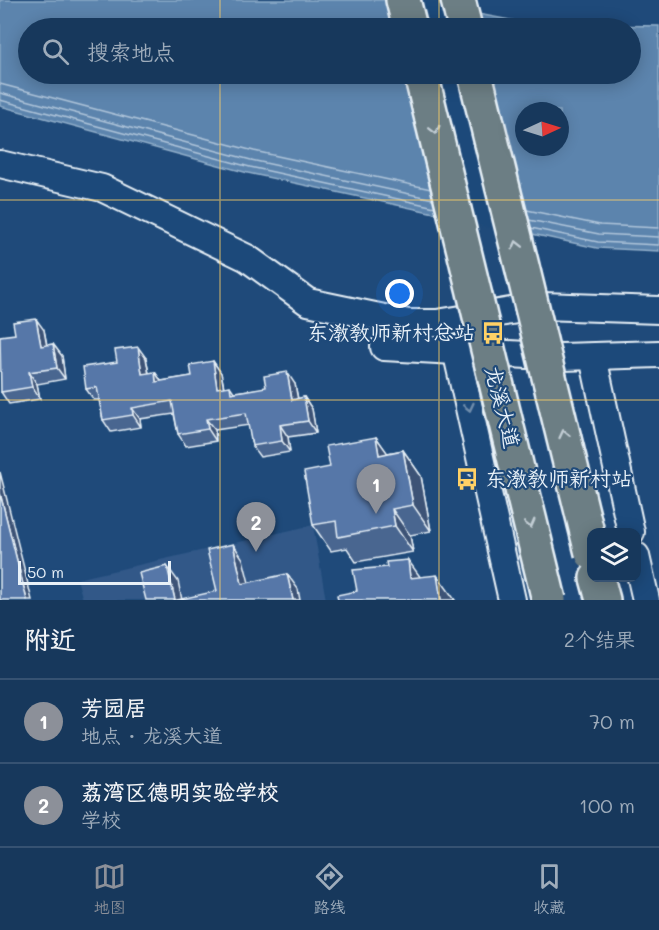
<!DOCTYPE html>
<html lang="zh">
<head>
<meta charset="utf-8">
<style>
	:root { --surface:#17385c; --page:#203f62; --text:#f1f3f6; --muted:#9eacbb; --line:#365272; --accent:#8c9099 }
	body { margin:0; font-family:Mali,"LXGW WenKai TC",sans-serif; background:var(--page); color:var(--text) }
	.controls { position:absolute; right:18px; bottom:18px; display:grid; overflow:hidden; border-radius:12px; box-shadow:0 3px 15px #0003 }
	.controls button { width:54px; height:54px; display:grid; place-items:center; padding:0; border:0; border-bottom:2px solid var(--line); background:var(--surface); color:var(--text); font:30px sans-serif }
	.compass { position:absolute; left:515px; top:102px; width:54px; height:54px; border-radius:50%; background:var(--surface); box-shadow:0 3px 15px #0003; rotate:86deg }
	.scale { position:absolute; left:18px; bottom:15px; width:153px; box-sizing:border-box; padding-left:6px; border:3px solid #e8f1f8; border-top:0; font-size:16px; line-height:21px; white-space:nowrap; color:#e8f1f8; -webkit-text-stroke:4px #1f4a7a; paint-order:stroke }
	.you { position:absolute; left:400px; top:294px; width:21px; height:21px; margin:-15px; border:4px solid #fff; border-radius:50%; background:#1a73e8; box-shadow:0 0 0 9px #1a73e833 }
	.badge { display:grid; place-items:center; width:39px; height:39px; border-radius:50%; background:var(--accent); color:#fff; font-size:20px; font-weight:700 }
	.pin { position:absolute; translate:-50% -50px; filter:drop-shadow(0 2px 3px #0008) }
	.pin::after { content:''; position:absolute; top:32px; width:21px; height:18px; background:inherit; clip-path:polygon(0 0,100% 0,50% 100%) }
	.list { margin:0; padding:0; list-style:none }
	h2 { display:flex; justify-content:space-between; align-items:center; height:78px; margin:0; padding:0 24px; font-size:26px }
	h2 small { font-size:20px; font-weight:400; color:var(--muted) }
	.list li { display:grid; grid-template-columns:39px 1fr auto; gap:18px; align-items:center; box-sizing:border-box; height:84px; padding:0 24px; border-top:2px solid var(--line) }
	.list b { display:block; font-size:22px; white-space:nowrap }
	.list p { margin:0; font-size:20px; white-space:nowrap; color:var(--muted) }
	.list em { font-size:20px; font-style:normal; color:var(--muted) }
	.icon { flex:none; width:33px; height:33px; fill:none; stroke:currentColor; stroke-width:2; stroke-linecap:round; stroke-linejoin:round }
	.map { position:relative; flex:none; width:659px; height:600px; overflow:hidden }
	.search { position:absolute; background:var(--surface); box-shadow:0 3px 15px #0003; left:18px; right:18px; top:18px; height:66px; display:flex; align-items:center; gap:15px; box-sizing:border-box; padding:0 21px; border-radius:33px; color:var(--muted); font-size:22px }
	.sheet { height:246px; background:var(--surface) }
	nav { display:flex; justify-content:space-around; align-items:center; box-sizing:border-box; height:84px; border-top:2px solid var(--line); background:var(--surface); font-size:16px; color:var(--muted) }
	nav a { display:grid; justify-items:center; gap:3px }
	nav .on { color:var(--accent) }
	.map>svg:first-child { display:block }
	.built { fill:#305888 }
	.water { fill:#5b84ad; stroke:#93b0cb; stroke-width:1.5; fill-rule:evenodd }
	.pier { fill:#1f4a7a }
	.lines { fill:none; stroke-linecap:round; stroke-linejoin:round }
	.shore { stroke:#b0c5da; stroke-width:1.5 }
	.minor-casing { stroke:#e8f1f8; stroke-width:30 }
	.major-casing { stroke:#e8f1f8; stroke-width:38 }
	.minor { stroke:#1f4a7a; stroke-width:26 }
	.major { stroke:#6c7e84; stroke-width:33 }
	.major-bridge-casing { stroke:#e8f1f8; stroke-width:38; stroke-linecap:butt }
	.major-bridge { stroke:#6c7e84; stroke-width:33 }
	.wall { fill:#4a6690; stroke:#e8f1f8; stroke-width:1.5 }
	.shaded-wall { fill:#3c5376; stroke:#e8f1f8; stroke-width:1.5 }
	.building { fill:#5677a8; stroke:#e8f1f8; stroke-width:1.5 }
	.oneway { stroke:#c3ced5 }
	.oneway2 { stroke:#6f8dac }
	.grid { fill:none; stroke:#ffd166; stroke-width:1.5; stroke-opacity:0.55 }
	.labels { text-anchor:middle; stroke-width:4.5; stroke-linejoin:round; paint-order:stroke }
	.poi-label { font-size:21px; fill:#e8f1f8; stroke:#1f4a7a; text-anchor:end }
	.street-label { font-size:21px; fill:#e8f1f8; stroke:#1f4a7a }
</style>
</head>
<body>
<div class="map">
<svg width="659" height="600" viewBox="0 0 659 600">
	<rect width="100%" height="100%" fill="#1f4a7a"/>
	<filter id="ink" filterUnits="userSpaceOnUse"><feTurbulence type="fractalNoise" baseFrequency=".0167" numOctaves="2"/><feDisplacementMap in="SourceGraphic" scale="12" xChannelSelector="R" yChannelSelector="G"/><feConvolveMatrix kernelMatrix="1 2 1 2 8 2 1 2 1" color-interpolation-filters="sRGB"/></filter>
	<g filter="url(#ink)">
		<polygon class="built" points="313,525 326,600 83,600 77,579"/>
		<path class="water" d="M0 0H403L532 24 659 26V251L597 248 248 173 0 106ZM28 28H630V74H28ZM524 111H560V147H524Z"/>
		<g class="pier">
			<polygon points="387,0 419,0 478,11 482,28 394,28"/>
			<polygon points="405,74 493,74 534,237 440,217"/>
		</g>
		<g class="lines">
			<g class="shore">
				<polyline points="0,84 254,151 431,189"/>
				<polyline points="0,93 251,160 433,199"/>
				<polyline points="0,100 250,167 435,207"/>
				<polyline points="527,210 600,225 659,228"/>
				<polyline points="529,220 599,234 659,237"/>
				<polyline points="531,228 598,242 659,245"/>
			</g>
			<g class="minor-casing">
				<g id="minor">
					<polyline points="0,164 102,188 247,258 308,302 408,323 437,323 542,306 659,310"/>
					<polyline points="384,347 562,357 659,354"/>
					<polyline points="456,350 512,600"/>
					<polyline points="593,357 631,532"/>
					<polyline points="636,556 646,600"/>
				</g>
			</g>
			<g class="major-casing">
				<g id="major">
					<polyline points="403,0 410,28"/>
					<polyline points="458,0 465,28"/>
					<polyline points="597,578 603,600"/>
				</g>
			</g>
			<use href="#minor" class="minor"/>
			<use href="#major" class="major"/>
			<g class="major-bridge-casing">
				<g id="major-bridge">
					<polyline points="421,74 549,600"/>
					<polyline points="475,74 592,553"/>
				</g>
			</g>
			<use href="#major-bridge" class="major-bridge"/>
		</g>
		<g class="wall">
			<polygon points="44,330 47,345 53,344 62,356 65,379 37,384 40,399 9,404 1,392"/>
			<polygon points="146,358 149,373 155,372 161,381 192,376 213,361 221,373 224,387 230,386 234,392 295,384 298,399 304,397 312,409 316,433 288,437 290,452 260,457 252,446 249,425 215,430 216,441 186,446 178,434 174,414 140,419 141,427 111,432 103,420 99,400 94,400 86,389"/>
			<polygon points="376,437 387,453 403,450 421,476 431,531 410,535 413,552 356,562 347,548 331,551 313,525 330,467"/>
		</g>
		<g class="shaded-wall">
			<polygon points="36,319 44,330 49,358 41,346"/>
			<polygon points="53,344 62,356 65,379 57,368"/>
			<polygon points="138,347 146,358 151,386 142,374"/>
			<polygon points="213,361 221,373 226,400 217,388"/>
			<polygon points="29,372 37,384 40,399 32,387"/>
			<polygon points="155,372 163,384 156,382"/>
			<polygon points="287,372 295,384 300,411 292,400"/>
			<polygon points="304,397 312,409 316,433 308,421"/>
			<polygon points="132,408 140,419 141,427 133,415"/>
			<polygon points="206,419 215,430 216,441 208,429"/>
			<polygon points="280,425 288,437 290,452 282,441"/>
			<polygon points="376,437 394,462 379,455"/>
			<polygon points="403,450 421,476 431,531 413,505"/>
			<polygon points="0,472 32,600 27,600 0,493"/>
			<polygon points="392,509 410,535 413,552 395,526"/>
			<polygon points="233,544 243,559 253,599 242,584"/>
			<polygon points="408,560 426,585 410,578"/>
			<polygon points="167,566 178,581 182,600 175,600"/>
			<polygon points="287,574 298,589 300,600 293,600"/>
			<polygon points="437,575 455,600 441,600"/>
		</g>
		<g class="building">
			<polygon points="36,319 41,346 53,344 57,368 29,372 32,387 1,392 0,336 15,334 13,322"/>
			<polygon points="138,347 142,374 155,372 156,382 192,376 190,365 213,361 217,388 230,386 231,393 266,387 264,376 287,372 292,400 304,397 308,421 280,425 282,441 252,446 246,413 206,419 208,429 178,434 172,401 132,408 133,415 103,420 97,387 86,389 83,367 117,362 115,350"/>
			<polygon points="376,437 379,455 403,450 413,505 392,509 395,526 338,537 336,521 313,525 304,472 330,467 326,446"/>
			<polygon points="0,493 27,600 0,600"/>
			<polygon points="233,544 242,584 287,574 293,600 177,600 217,591 207,550"/>
			<polygon points="408,560 410,578 437,575 441,600 338,600 337,595 357,591 353,570 387,567 386,562"/>
			<polygon points="167,566 175,600 146,600 139,573"/>
		</g>
		<defs><path id="oneway-chevron" d="M-2-3.5L2.5 0L-2 3.5" fill="none" stroke-width="1.6" stroke-linecap="round" stroke-linejoin="round" transform="scale(1.5)"/></defs>
		<g class="oneway">
			<use href="#oneway-chevron" transform="translate(435 130) rotate(76)"/>
			<use href="#oneway-chevron" transform="translate(517 245) rotate(-104)"/>
			<use href="#oneway-chevron" transform="translate(564 434) rotate(-103)"/>
			<use href="#oneway-chevron" transform="translate(530 524) rotate(76)"/>
		</g>
		<use class="oneway2" href="#oneway-chevron" transform="translate(469 407) rotate(77)"/>
	</g>
	<path class="grid" d="M220 0V28M439 0V28M220 74V600M439 74V600M0 200H659M0 400H659"/>
	<defs>
		<g id="bus-bare" transform="scale(1.8)"><path d="M-5-6H5V4H4V6H2V4H-2V6H-4V4H-5ZM-3.5-4V0h7V-4ZM-3.5 1.2v1.5H-2V1.2ZM2 1.2v1.5H3.5V1.2Z" fill="#ffd166" stroke="#1f4a7a" stroke-width="2.5" paint-order="stroke"/></g>
	</defs>
	<g fill-rule="evenodd">
		<use href="#bus-bare" x="493" y="333"/>
		<use href="#bus-bare" x="467" y="479"/>
	</g>
	<g class="labels">
		<g class="poi-label">
			<text x="475" y="340">东漖教师新村总站</text>
			<text x="485" y="486" text-anchor="start">东漖教师新村站</text>
		</g>
		<g class="street-label">
			<text transform="translate(502 407) rotate(76)" y="7">龙溪大道</text>
		</g>
	</g>
</svg>
<div class="controls">
<button><svg class="icon" aria-label="layers" viewBox="0 0 24 24"><path d="M12 4l9 5-9 5-9-5zM3 14l9 5 9-5"/></svg></button>
</div>
<svg class="compass" viewBox="-18 -18 36 36"><path d="M0-13l5 13h-10z" fill="#e53935"/><path d="M0 13l5-13h-10z" fill="#9eacbb"/></svg>
<div class="scale">50 m</div>
<div class="you"></div>
<div class="pin badge" style="left:376px;top:514px">1</div>
<div class="pin badge" style="left:256px;top:552px">2</div>
<div class="search"><svg class="icon" aria-label="search" viewBox="0 0 24 24"><circle cx="10" cy="10" r="6"/><path d="M15 15l6 6"/></svg>搜索地点</div>
</div>
<section class="sheet">
<h2>附近<small>2个结果</small></h2>
<ul class="list">
<li><span class="badge">1</span><div><b>芳园居</b><p>地点 · 龙溪大道</p></div><em>70 m</em></li>
<li><span class="badge">2</span><div><b>荔湾区德明实验学校</b><p>学校</p></div><em>100 m</em></li>
</ul>
</section>
<nav>
<a class="on"><svg class="icon" aria-label="map" viewBox="0 0 24 24"><path d="M3 6l6-2 6 2 6-2v14l-6 2-6-2-6 2zM9 4v14M15 6v14"/></svg>地图</a>
<a><svg class="icon" aria-label="directions" viewBox="0 0 24 24"><path d="M12 3l9 9-9 9-9-9zM9 14v-3h6M13 9l2 2-2 2"/></svg>路线</a>
<a><svg class="icon" aria-label="saved" viewBox="0 0 24 24"><path d="M7 4h10v16l-5-4-5 4z"/></svg>收藏</a>
</nav>
</body>
</html>
